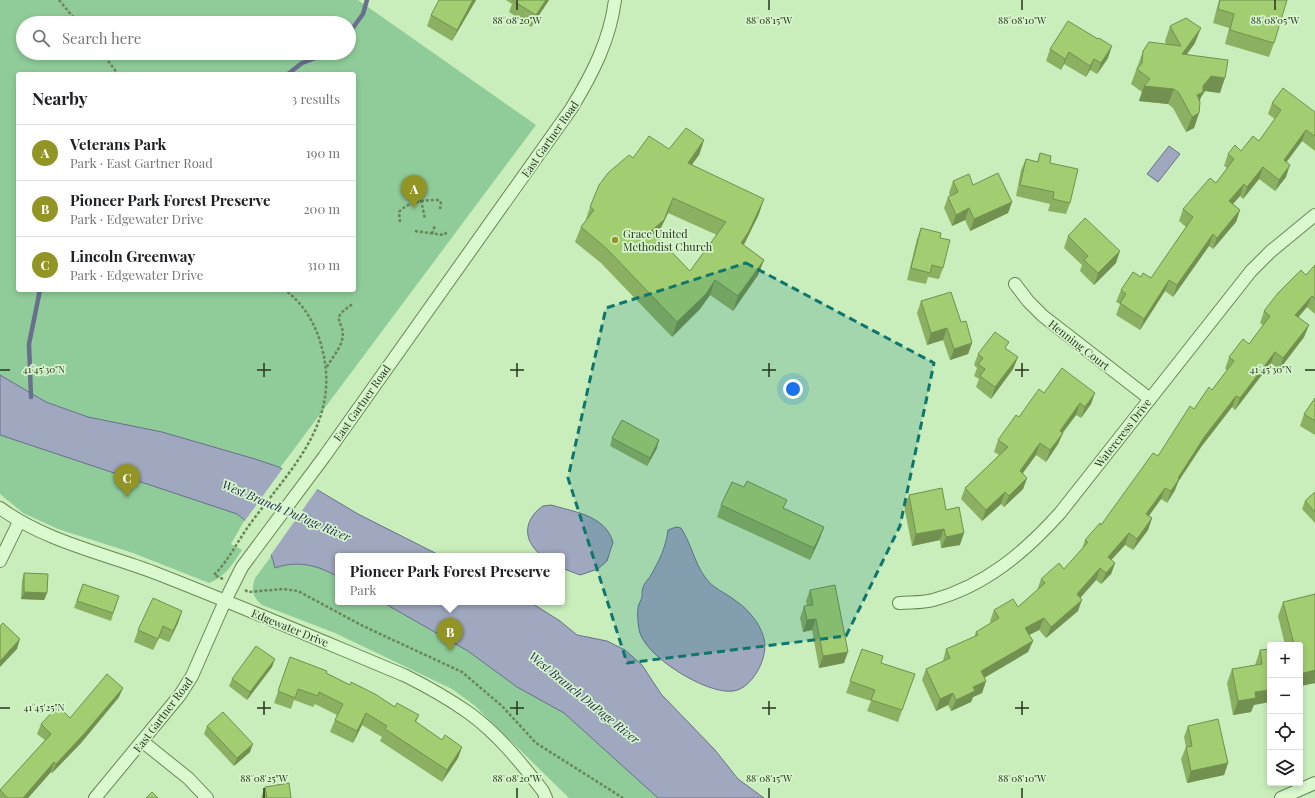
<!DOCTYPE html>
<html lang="en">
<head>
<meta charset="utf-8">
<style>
	:root { --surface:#fff; --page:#f6f6f6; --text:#202124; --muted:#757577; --line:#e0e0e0; --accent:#929525 }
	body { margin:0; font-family:"Playfair Display",serif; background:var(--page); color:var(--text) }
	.controls { position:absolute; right:12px; bottom:12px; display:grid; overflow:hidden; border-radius:4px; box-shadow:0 2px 6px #0003 }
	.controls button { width:36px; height:36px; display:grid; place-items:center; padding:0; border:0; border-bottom:1px solid var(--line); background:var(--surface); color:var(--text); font:20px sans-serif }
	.you { position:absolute; left:793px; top:389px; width:14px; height:14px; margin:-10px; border:3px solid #fff; border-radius:50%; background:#1a73e8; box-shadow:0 0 0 6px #1a73e833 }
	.badge { display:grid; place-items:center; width:26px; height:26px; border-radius:50%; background:var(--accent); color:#fff; font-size:13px; font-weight:700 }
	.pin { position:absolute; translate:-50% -33px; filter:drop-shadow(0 1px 2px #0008) }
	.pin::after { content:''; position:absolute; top:21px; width:14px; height:12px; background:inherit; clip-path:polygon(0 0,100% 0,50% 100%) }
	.popup { position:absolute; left:335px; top:553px; width:230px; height:52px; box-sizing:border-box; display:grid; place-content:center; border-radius:4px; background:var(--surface); filter:drop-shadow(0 1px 3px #0005); font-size:13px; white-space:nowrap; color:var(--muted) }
	.popup b { font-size:15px; color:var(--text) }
	.popup::after { content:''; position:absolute; left:50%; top:100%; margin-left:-8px; border:8px solid transparent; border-top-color:var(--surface) }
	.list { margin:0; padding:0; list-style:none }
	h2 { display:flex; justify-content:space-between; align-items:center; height:52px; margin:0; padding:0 16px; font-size:17px }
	h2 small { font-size:13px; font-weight:400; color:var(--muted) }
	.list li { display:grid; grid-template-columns:26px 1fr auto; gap:12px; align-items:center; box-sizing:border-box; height:56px; padding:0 16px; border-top:1px solid var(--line) }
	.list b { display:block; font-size:15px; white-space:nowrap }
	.list p { margin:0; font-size:13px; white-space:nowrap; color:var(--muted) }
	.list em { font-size:13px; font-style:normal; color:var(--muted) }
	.icon { flex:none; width:22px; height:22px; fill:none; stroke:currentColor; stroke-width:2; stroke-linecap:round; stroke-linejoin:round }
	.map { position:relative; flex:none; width:1315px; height:798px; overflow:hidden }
	.search { position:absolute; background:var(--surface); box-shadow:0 2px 6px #0003; left:16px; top:16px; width:340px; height:44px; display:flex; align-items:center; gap:10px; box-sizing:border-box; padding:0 14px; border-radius:22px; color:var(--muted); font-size:15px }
	.panel { position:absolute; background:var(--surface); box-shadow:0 2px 6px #0003; left:16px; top:72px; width:340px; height:220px; border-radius:4px }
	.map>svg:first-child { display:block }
	.green { fill:#90cc9a; fill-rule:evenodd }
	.water { fill:#a0a8bf; stroke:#68708c }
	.pier { fill:#c9eebc }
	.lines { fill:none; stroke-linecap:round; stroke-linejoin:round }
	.stream { stroke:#68708c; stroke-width:4.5 }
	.minor-casing { stroke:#6a8656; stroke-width:14 }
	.path { stroke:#6a8656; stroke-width:2.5; stroke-dasharray:3 2; stroke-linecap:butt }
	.minor { stroke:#daf9cf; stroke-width:12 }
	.wall { fill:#8cb061; fill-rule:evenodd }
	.shaded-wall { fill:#72904f }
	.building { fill:#a3cd71; stroke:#72904f; fill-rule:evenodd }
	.marked { fill:#0f766e; fill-opacity:0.2; stroke:#0f766e; stroke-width:3; stroke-dasharray:8 5; stroke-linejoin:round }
	.ticks { fill:none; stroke:#27341b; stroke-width:1.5 }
	.poi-dot { fill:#929525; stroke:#d6f5cc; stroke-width:1.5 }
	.labels { text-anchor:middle; stroke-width:3.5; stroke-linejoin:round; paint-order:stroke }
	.street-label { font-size:11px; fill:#27341b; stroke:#d6f5cc }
	.poi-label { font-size:11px; fill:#27341b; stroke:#d6f5cc; text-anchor:start }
	.water-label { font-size:12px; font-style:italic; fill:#2a2b55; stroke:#d6f5cc }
	.ticks-label { font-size:10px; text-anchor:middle; fill:#27341b; stroke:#d6f5cc; stroke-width:3.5; stroke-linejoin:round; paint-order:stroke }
</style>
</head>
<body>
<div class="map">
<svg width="1315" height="798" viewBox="0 0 1315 798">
	<rect width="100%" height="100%" fill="#c9eebc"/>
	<g class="green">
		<path d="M0 0H358L536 125 256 500 231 544 242 550C232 565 225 577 209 583L133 553 58 529 23 513 0 494ZM23 23H349V53H23ZM18 74H354V290H18Z"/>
		<path d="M299 519 338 556V602H459L706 798H569L474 705 452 689 335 633 262 605C252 596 251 591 255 578Z"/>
	</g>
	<g class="water">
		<polygon points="1169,146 1180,154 1158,182 1147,174"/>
		<path d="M0 375 46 402 88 417 162 432 255 459 279 467 358 514 441 556H338V577C318 565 297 560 275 568 270 544 255 528 237 514L0 435Z"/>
		<path d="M551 505C574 512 605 515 613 542L607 561 598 569 580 575 562 568V556C556 556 549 557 543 556 539 555 537 551 534 548 522 533 528 516 543 506Z"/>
		<path d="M676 527 681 528C691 543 694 562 705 577 712 588 726 593 736 601 752 612 769 634 764 654 761 669 749 689 733 691 707 695 642 655 639 629 638 623 637 614 638 608 638 604 641 601 642 597 642 592 642 589 644 585 646 581 649 579 651 575 659 561 666 547 668 530Z"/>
		<polygon points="382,602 530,602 560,621 577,635 607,641 625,650 642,665 661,694 715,750 738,779 764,798 658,798 564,713 517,687 468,651"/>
	</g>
	<polygon class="pier" points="283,468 318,488 270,556 260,538 244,522"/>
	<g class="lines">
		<g class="stream">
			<polyline points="349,33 363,14 367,0"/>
			<polyline points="288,74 302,63 329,53"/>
			<polyline points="31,397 29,344 40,290"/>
		</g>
		<g class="minor-casing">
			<g id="minor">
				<polyline points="1015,284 1028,301 1043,316 1150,399"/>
				<path d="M0 508C45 541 102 553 153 572 238 605 322 641 406 676 428 687 449 699 469 713 498 734 521 763 543 791L546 798"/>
				<polyline points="0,561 19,522"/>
				<path d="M899 603C910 602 923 603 933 600 985 586 1025 552 1060 513L1251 271 1270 252 1315 215"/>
				<polyline points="143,742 188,778 207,798"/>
				<path d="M95 798 180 695 192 676 225 601 242 567 324 457 571 109C592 75 610 40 615 0"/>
				<polyline points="1281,798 1315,783"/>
			</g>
		</g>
		<g class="path">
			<polyline points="59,0 78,23"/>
			<polyline points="102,53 118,74"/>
			<polyline points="421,200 425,219"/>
			<path d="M400 222 399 212C409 201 424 200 439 200L441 203 440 209"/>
			<polyline points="415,231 444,235 447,232"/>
			<polyline points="432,234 435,225"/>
			<path d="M327 367C331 359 340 349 342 340 347 320 326 321 353 304"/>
			<path d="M223 579 214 575C230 559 239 538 253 520 293 466 341 421 322 348 316 325 305 305 285 290"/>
			<polyline points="245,590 248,592 283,589 298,591 363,626 462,672 502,706 536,743 623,798"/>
		</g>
		<use href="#minor" class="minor"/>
	</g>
	<g class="wall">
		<polygon points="476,0 452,41 427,26 431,15"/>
		<polygon points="506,0 549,0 531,27 509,12 512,4"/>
		<polygon points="1219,0 1220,0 1274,43 1269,57 1225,44 1229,28 1213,23"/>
		<polygon points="1170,26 1195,43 1187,54 1220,93 1205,91 1201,97 1200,100 1199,113 1194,128 1186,132 1173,108 1168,104 1139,101 1142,92 1131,84 1143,51 1166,44 1165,41"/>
		<polygon points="1050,49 1108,58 1097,74 1090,70 1086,77 1064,64 1061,70 1046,61"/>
		<polygon points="1272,103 1315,112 1315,151 1302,141 1286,162 1286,177 1275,191 1259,179 1243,199 1240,196 1233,204 1240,210 1236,222 1213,249 1209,246 1173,297 1165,291 1140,330 1116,315 1120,304 1116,302 1121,290 1141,277 1151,278 1186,227 1179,221 1183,209 1216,183 1227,168 1224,166 1228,154 1241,151 1259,141 1275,119 1268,114"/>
		<path d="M704 140 699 155 692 164 759 214 744 245 764 260 758 275 733 311 710 295 700 309 672 337 601 263 575 242 581 227 585 222 590 207 633 158 669 149ZM668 213 717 235 690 271 656 236 658 234Z"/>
		<polygon points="1040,153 1050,163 1070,203 1066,214 1048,211 1050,204 1016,196 1021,170 1026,159 1037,162"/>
		<polygon points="953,181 973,185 1012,202 1008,213 970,231 965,220 952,226 944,208 948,197 950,196 949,193"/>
		<polygon points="921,228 940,238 943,268 939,279 928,277 926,284 907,280 917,239"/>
		<polygon points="1068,236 1116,263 1094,285 1080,271 1082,265 1064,248"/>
		<polygon points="1315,265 1315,314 1307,307 1298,317 1309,325 1304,337 1279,370 1271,363 1235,410 1232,407 1201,447 1178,482 1175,490 1167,503 1161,499 1149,516 1152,518 1148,530 1133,550 1125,545 1111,560 1115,563 1111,574 1101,584 1096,580 1080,598 1078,611 1046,638 1039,630 1029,635 1033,641 1028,652 984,678 986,681 982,693 973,697 971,702 951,711 948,705 936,711 922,680 926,669 943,661 946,649 974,637 976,632 991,623 990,621 994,610 1018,607 1037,590 1041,579 1064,569 1082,549 1085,540 1101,525 1158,456 1194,409 1212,390 1227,370 1225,369 1229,357 1249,344 1263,325 1260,323 1264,311 1306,275"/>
		<polygon points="921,301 961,322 972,343 968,354 950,360 943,340 927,345 917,313"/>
		<polygon points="1006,349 1018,357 1013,369 991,399 976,387 979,379 974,376 977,368 974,365 978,354"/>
		<polygon points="1044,393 1091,404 1081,418 1076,415 1063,433 1058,444 1046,462 1036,455 1023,473 1027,478 1023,489 1004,507 1001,504 982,521 961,499 965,488 999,455 994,452 998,440 1019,417"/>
		<polygon points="1315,398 1315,435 1300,426 1304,414"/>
		<polygon points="612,438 657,448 647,466 610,446"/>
		<polygon points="1315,492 1315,523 1302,509 1305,501"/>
		<polygon points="909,495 960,545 941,548 940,540 912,546 904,506"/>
		<polygon points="721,505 784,508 824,527 820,538 810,560 717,517"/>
		<polygon points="24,573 47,593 44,600 21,599 22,581"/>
		<polygon points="83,584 119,596 111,621 74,608"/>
		<polygon points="810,590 844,663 819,668 812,630 803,632 800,618 804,606 807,606 806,601"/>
		<polygon points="1315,594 1315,683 1300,686 1300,645 1285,645 1278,616 1283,602"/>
		<polygon points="182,611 178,623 169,642 159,638 153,650 134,642 138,630"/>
		<polygon points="862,649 881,663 915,674 898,722 867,711 871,701 846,693"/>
		<polygon points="1270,649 1251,712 1233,715 1227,683 1232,669 1255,665 1260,650"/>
		<polygon points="290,657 326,673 395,707 419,715 416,722 442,740 462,747 458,758 442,782 380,741 382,737 362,725 353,743 330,732 337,715 315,704 313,707 294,700 291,709 274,703"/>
		<polygon points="272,667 247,700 229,686 232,679"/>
		<polygon points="119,697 81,743 52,773 51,772 28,798 0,798 0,790 45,740 37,734 41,724 70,718"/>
		<polygon points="207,726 250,752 234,766 204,734"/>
		<polygon points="1188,726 1228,763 1224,775 1187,783 1181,759 1186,747 1184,737"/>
		<polygon points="265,787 291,798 261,798"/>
	</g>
	<g class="shaded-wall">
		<polygon points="473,0 476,0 452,41 457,30"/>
		<polygon points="546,0 549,0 531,27 536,15"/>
		<polygon points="1201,28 1195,43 1176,69 1182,54"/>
		<polygon points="1112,46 1108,58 1097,74 1101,63"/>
		<polygon points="1069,52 1064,64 1061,70 1065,59"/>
		<polygon points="1094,59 1090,70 1086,77 1090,66"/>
		<polygon points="1211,76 1225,78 1220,93 1205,91 1201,97 1197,107 1197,95"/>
		<polygon points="1144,86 1174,89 1168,104 1139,101"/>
		<polygon points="1199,113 1194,128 1186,132 1192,117"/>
		<polygon points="1306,130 1302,141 1280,171 1284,160"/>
		<polygon points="704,140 699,155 682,178 688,163"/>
		<polygon points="1290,165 1286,177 1275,191 1279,180"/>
		<polygon points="1263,167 1259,179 1243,199 1247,187"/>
		<polygon points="1244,184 1240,196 1225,213 1229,201"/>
		<polygon points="673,198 668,213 658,234 646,246 651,231"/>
		<polygon points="764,199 759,214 743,246 741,243"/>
		<polygon points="1012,202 1008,213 970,231 974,219"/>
		<polygon points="969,208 965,220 952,226 956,215"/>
		<polygon points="1240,210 1236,222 1213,249 1217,238"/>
		<polygon points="1213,234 1209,246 1173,297 1177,285"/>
		<polygon points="1120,251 1116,263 1094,285 1098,273"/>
		<polygon points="764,260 758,275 733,311 738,296"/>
		<polygon points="715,280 710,295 700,309 672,337 677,322"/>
		<polygon points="1169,280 1165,291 1140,330 1144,319"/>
		<polygon points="1312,296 1307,307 1291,326 1295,315"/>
		<polygon points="1309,325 1304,337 1279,370 1283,358"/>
		<polygon points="947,328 943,340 927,345 931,333"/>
		<polygon points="972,343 968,354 950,360 954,349"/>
		<polygon points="1275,352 1271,363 1235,410 1240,398"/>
		<polygon points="1018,357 1013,369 991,399 995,387"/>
		<polygon points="1095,393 1091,404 1081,418 1085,407"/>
		<polygon points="1236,396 1232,407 1201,447 1178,482 1175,490 1167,503 1171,491 1178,478 1205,436"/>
		<polygon points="1080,403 1076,415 1055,442 1060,431"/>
		<polygon points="1063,433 1058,444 1046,462 1050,450"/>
		<polygon points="659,440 657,448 647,466 650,458"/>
		<polygon points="1040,443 1036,455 1016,482 1020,471"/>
		<polygon points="1027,478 1023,489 1004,507 1009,496"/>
		<polygon points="1165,488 1161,499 1142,525 1146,514"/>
		<polygon points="1005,492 1001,504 982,521 986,510"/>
		<polygon points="1152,518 1148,530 1133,550 1137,539"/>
		<polygon points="824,527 820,538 810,560 814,548"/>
		<polygon points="944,529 940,540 912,546 916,534"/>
		<polygon points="964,533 960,545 941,548 946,537"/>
		<polygon points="1129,533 1125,545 1104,568 1108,557"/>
		<polygon points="1115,563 1111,574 1101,584 1106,573"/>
		<polygon points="1100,568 1096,580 1073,606 1077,594"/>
		<polygon points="24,592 47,593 44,600 21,599"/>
		<polygon points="1082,600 1078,611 1046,638 1051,627"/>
		<polygon points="182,611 178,623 169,642 173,631"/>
		<polygon points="1044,618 1039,630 1021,639 1025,628"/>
		<polygon points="816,619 812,630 803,632 807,620"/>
		<polygon points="163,626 159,638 153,650 158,639"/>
		<polygon points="20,639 17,649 0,667 0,661"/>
		<polygon points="1033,641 1028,652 977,682 981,671"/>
		<polygon points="848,652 844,663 819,668 823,656"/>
		<polygon points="275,659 272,667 247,700 250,692"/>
		<polygon points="1315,670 1315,683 1300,686 1300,674"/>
		<polygon points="986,681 982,693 973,697 971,702 951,711 956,700 973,687"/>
		<polygon points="123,688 119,697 81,743 52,773 56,764"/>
		<polygon points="1270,690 1270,702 1254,705 1251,712 1233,715 1238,701 1255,692"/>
		<polygon points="953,693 948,705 936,711 940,699"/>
		<polygon points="366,713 362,725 353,743 357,731"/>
		<polygon points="253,744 250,752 234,766 237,758"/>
		<polygon points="462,747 458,758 442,782 447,770"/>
		<polygon points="54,762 51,772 28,798 23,798"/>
		<polygon points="1228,763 1224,775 1187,783 1191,771"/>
	</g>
	<g class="building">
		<polygon points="439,0 473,0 457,30 431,15"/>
		<polygon points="513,0 546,0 536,15 513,1"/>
		<polygon points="1220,0 1287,0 1274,43 1230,30 1234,14 1218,9"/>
		<polygon points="1186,18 1201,28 1182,54 1228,60 1225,78 1211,76 1203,86 1203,92 1197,95 1200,102 1199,113 1192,117 1179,93 1174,89 1144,86 1150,79 1137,69 1142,63 1143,51 1149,42 1181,46 1170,26"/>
		<polygon points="1068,21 1098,39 1099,38 1112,46 1101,63 1094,59 1090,66 1069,52 1065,59 1050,49"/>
		<polygon points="1283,88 1315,112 1315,136 1306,130 1284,160 1290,165 1279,180 1263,167 1247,187 1244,184 1229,201 1240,210 1217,238 1213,234 1177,285 1169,280 1144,319 1120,303 1126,294 1121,290 1133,272 1141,277 1143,273 1151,278 1193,217 1183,209 1210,178 1216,183 1234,159 1228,154 1235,145 1241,151 1253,136 1259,141 1281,110 1272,103"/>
		<path d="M686 128 704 140 688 163 764 199 749 231 741 243 764 260 738 296 715 280 706 294 677 322 606 248 581 227 594 210 590 207 599 185 608 173 629 155 633 158 649 136 669 149ZM673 198 726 222 690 271 651 231 664 220Z"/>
		<polygon points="1040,153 1051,156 1050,163 1078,169 1070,203 1053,199 1054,192 1020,185 1026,159 1038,162"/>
		<polygon points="998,173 1012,202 974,219 969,208 956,215 948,197 958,192 953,181 969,174 973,185"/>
		<polygon points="1085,218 1120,251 1098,273 1084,260 1088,256 1068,236"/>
		<polygon points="921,228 941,233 940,238 950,240 943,268 932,265 930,273 911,268"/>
		<polygon points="1315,265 1315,299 1312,296 1295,315 1309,325 1283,358 1275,352 1240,398 1236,396 1205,436 1178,478 1179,479 1171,491 1165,488 1146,514 1152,518 1137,539 1129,533 1108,557 1115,563 1106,573 1100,568 1077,594 1082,600 1051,627 1044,618 1025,628 1033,641 981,671 986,681 973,687 975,691 956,700 953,693 940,699 926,669 950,658 946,649 978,635 976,632 999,618 994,610 1013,599 1018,607 1045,583 1041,579 1059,563 1064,569 1088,542 1085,540 1100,523 1101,525 1153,453 1158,456 1190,406 1194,409 1209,387 1212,390 1234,361 1229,357 1243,339 1249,344 1270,316 1264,311 1278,293 1301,270 1306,275"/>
		<polygon points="951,292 961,322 966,321 972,343 954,349 947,328 931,333 921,301"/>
		<polygon points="995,332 1009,342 1005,348 1018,357 995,387 980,376 985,369 978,364 983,358 978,354"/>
		<polygon points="1062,368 1095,393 1085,407 1080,403 1060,431 1063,433 1050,450 1040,443 1020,471 1027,478 1009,496 1005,492 986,510 965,488 1008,447 998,440 1016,415 1019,417 1039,389 1044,393"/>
		<polygon points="1315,398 1315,421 1304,414"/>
		<polygon points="622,420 659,440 650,458 612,438"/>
		<polygon points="747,481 787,500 783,508 824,527 814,548 721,505 732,482 744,487"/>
		<polygon points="942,488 946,510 959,507 964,533 946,537 944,529 916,534 909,495"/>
		<polygon points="1315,492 1315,512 1305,501"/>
		<polygon points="24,573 48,574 47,593 24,592"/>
		<polygon points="83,584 119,596 113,613 77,601"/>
		<polygon points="835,585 848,652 823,656 816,619 807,620 804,606 813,605 810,590"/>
		<polygon points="1315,594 1315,670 1300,674 1300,645 1290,645 1294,644 1283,602"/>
		<polygon points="153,598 182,611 173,631 163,626 158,639 138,630"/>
		<polygon points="3,623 20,639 0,661 0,626"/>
		<polygon points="256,646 275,659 250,692 232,679"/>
		<polygon points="862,649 883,656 881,663 915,674 902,710 871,700 875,690 850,681"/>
		<polygon points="1270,649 1270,690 1255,692 1256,698 1238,701 1232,669 1262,664 1260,650"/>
		<polygon points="290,657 327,671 326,673 350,685 351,682 375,694 395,707 397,703 419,715 415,721 442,740 445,735 462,747 447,770 385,729 387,726 366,713 357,731 335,720 343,704 319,692 318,696 298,689 295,698 278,691"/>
		<polygon points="107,674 123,688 84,734 56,764 54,762 23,798 8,798 0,790 51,734 41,724 58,706 70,718"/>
		<polygon points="223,712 253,744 237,758 207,726"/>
		<polygon points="1218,719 1228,763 1191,771 1186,747 1192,746 1188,726"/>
		<polygon points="289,783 291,798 267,798 265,787"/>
		<polygon points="152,792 158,798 146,798"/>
	</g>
	<path class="marked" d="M746 263 934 363 900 526 846 636 627 663 568 478 606 308Z"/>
	<path class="ticks" d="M517 0V10M769 0V10M1022 0V10M1275 0V10M264 363V377M517 363V377M769 363V377M1022 363V377M0 370H10M257 370H271M510 370H524M762 370H776M1015 370H1029M1305 370H1315M264 701V715M517 701V715M769 701V715M1022 701V715M0 708H10M257 708H271M510 708H524M762 708H776M1015 708H1029M264 788V798M517 788V798M769 788V798M1022 788V798"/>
	<circle class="poi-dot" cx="615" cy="240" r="4"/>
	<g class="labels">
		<g class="street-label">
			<text transform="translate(550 139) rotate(-55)" y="4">East Gartner Road</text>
			<text transform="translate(1079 345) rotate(38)" y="4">Henning Court</text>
			<text transform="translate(362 403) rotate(-55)" y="4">East Gartner Road</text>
			<text transform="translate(1123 433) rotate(-52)" y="4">Watercress Drive</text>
			<text transform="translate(290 628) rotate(22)" y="4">Edgewater Drive</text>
			<text transform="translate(163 715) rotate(-53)" y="4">East Gartner Road</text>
		</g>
		<g class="poi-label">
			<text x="623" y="238">Grace United<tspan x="623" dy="13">Methodist Church</tspan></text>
		</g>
		<g class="water-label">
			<text transform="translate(286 511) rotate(23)" y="4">West Branch DuPage River</text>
			<text transform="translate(584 698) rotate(39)" y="4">West Branch DuPage River</text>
		</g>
	</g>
	<g class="ticks-label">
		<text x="517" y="24">88°08'20"W</text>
		<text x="769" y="24">88°08'15"W</text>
		<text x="1022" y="24">88°08'10"W</text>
		<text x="1275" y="24">88°08'05"W</text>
		<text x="44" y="373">41°45'30"N</text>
		<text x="1271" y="373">41°45'30"N</text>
		<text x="44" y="711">41°45'25"N</text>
		<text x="264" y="782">88°08'25"W</text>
		<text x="517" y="782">88°08'20"W</text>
		<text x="769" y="782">88°08'15"W</text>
		<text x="1022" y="782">88°08'10"W</text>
	</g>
</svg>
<div class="controls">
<button>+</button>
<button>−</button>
<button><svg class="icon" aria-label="locate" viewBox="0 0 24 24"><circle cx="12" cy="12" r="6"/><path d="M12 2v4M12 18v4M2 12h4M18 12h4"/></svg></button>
<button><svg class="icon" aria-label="layers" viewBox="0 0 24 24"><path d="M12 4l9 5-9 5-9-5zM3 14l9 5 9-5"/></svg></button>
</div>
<div class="you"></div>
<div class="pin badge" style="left:414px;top:208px">A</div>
<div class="pin badge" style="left:450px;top:651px">B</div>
<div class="popup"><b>Pioneer Park Forest Preserve</b>Park</div>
<div class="pin badge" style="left:127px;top:497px">C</div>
<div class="search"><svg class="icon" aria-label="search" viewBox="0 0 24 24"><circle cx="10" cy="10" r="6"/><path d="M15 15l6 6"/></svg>Search here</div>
<section class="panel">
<h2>Nearby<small>3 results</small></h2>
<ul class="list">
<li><span class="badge">A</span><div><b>Veterans Park</b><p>Park · East Gartner Road</p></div><em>190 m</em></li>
<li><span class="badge">B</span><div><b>Pioneer Park Forest Preserve</b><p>Park · Edgewater Drive</p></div><em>200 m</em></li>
<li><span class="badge">C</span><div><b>Lincoln Greenway</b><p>Park · Edgewater Drive</p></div><em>310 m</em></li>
</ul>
</section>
</div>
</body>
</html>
